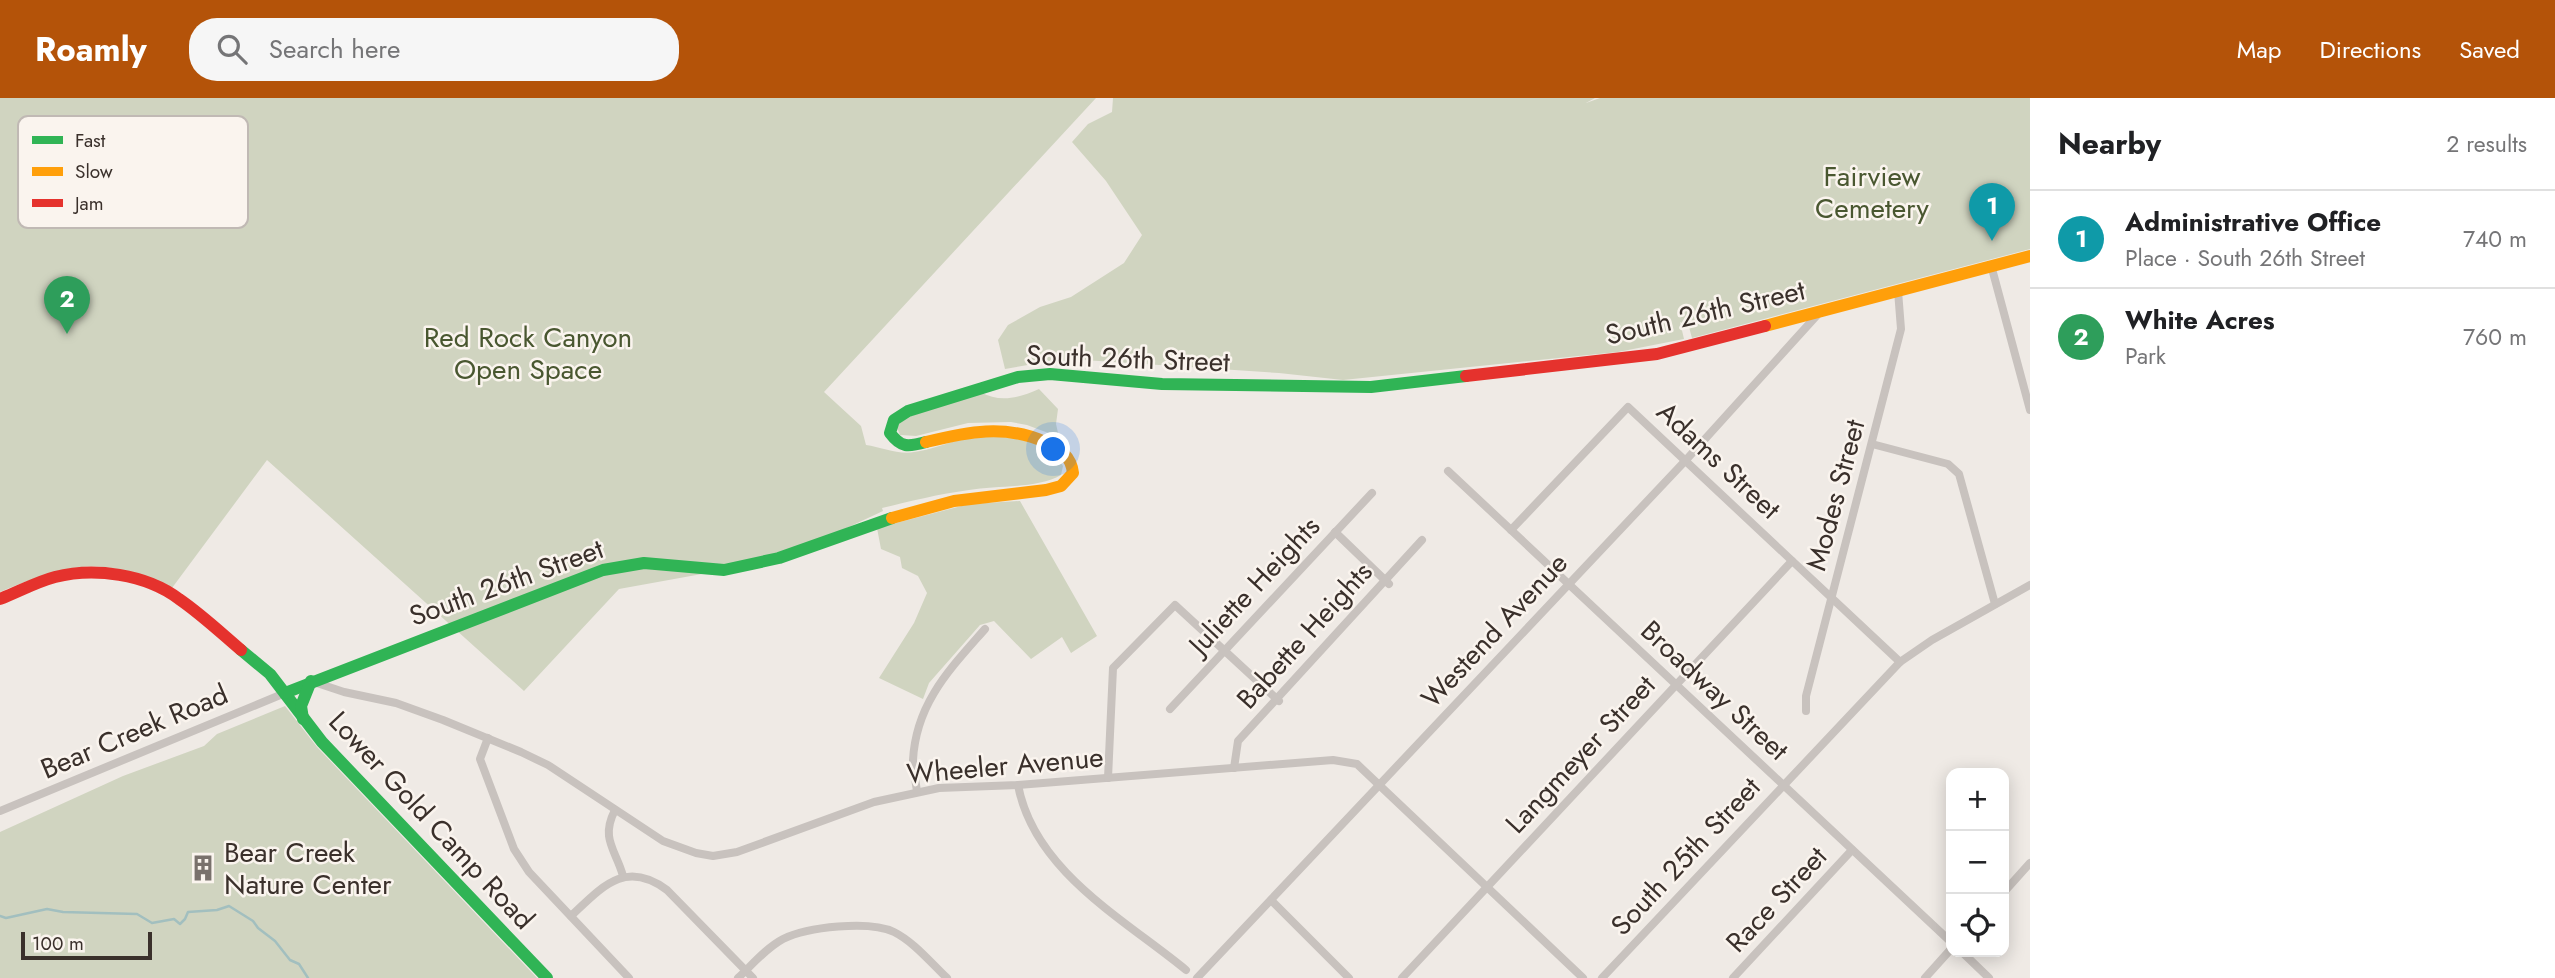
<!DOCTYPE html>
<html lang="en">
<head>
<meta charset="utf-8">
<style>
	:root { --surface:#fff; --page:#f6f6f6; --text:#202124; --muted:#757577; --line:#e0e0e0; --accent:#b45309 }
	body { margin:0; font-family:Jost,sans-serif; background:var(--page); color:var(--text) }
	.controls { position:absolute; right:21px; bottom:21px; display:grid; overflow:hidden; border-radius:14px; box-shadow:0 4px 18px #0003 }
	.controls button { width:63px; height:63px; display:grid; place-items:center; padding:0; border:0; border-bottom:2px solid var(--line); background:var(--surface); color:var(--text); font:35px sans-serif }
	.scale { position:absolute; left:21px; bottom:18px; width:131px; box-sizing:border-box; padding-left:7px; border:4px solid #3a302b; border-top:0; font-size:19px; line-height:24px; white-space:nowrap; color:#3a302b; -webkit-text-stroke:5px #faf4ee; paint-order:stroke }
	.you { position:absolute; left:1054px; top:352px; width:24px; height:24px; margin:-18px; border:5px solid #fff; border-radius:50%; background:#1a73e8; box-shadow:0 0 0 10px #1a73e833 }
	.badge { display:grid; place-items:center; width:46px; height:46px; border-radius:50%; background:var(--accent); color:#fff; font-size:23px; font-weight:700 }
	.pin { position:absolute; translate:-50% -58px; filter:drop-shadow(0 2px 4px #0008) }
	.pin::after { content:''; position:absolute; top:37px; width:24px; height:21px; background:inherit; clip-path:polygon(0 0,100% 0,50% 100%) }
	.list { margin:0; padding:0; list-style:none }
	h2 { display:flex; justify-content:space-between; align-items:center; height:91px; margin:0; padding:0 28px; font-size:30px }
	h2 small { font-size:23px; font-weight:400; color:var(--muted) }
	.list li { display:grid; grid-template-columns:46px 1fr auto; gap:21px; align-items:center; box-sizing:border-box; height:98px; padding:0 28px; border-top:2px solid var(--line) }
	.list b { display:block; font-size:26px; white-space:nowrap }
	.list p { margin:0; font-size:23px; white-space:nowrap; color:var(--muted) }
	.list em { font-size:23px; font-style:normal; color:var(--muted) }
	.icon { flex:none; width:38px; height:38px; fill:none; stroke:currentColor; stroke-width:2; stroke-linecap:round; stroke-linejoin:round }
	.map { position:relative; flex:none; width:2030px; height:880px; overflow:hidden }
	header { display:flex; align-items:center; gap:42px; box-sizing:border-box; height:98px; padding:0 35px; background:var(--accent); color:#fff }
	header strong { font-size:33px }
	nav { display:flex; gap:38px; margin-inline-start:auto; font-size:24px }
	.search { width:490px; height:63px; background:var(--page); display:flex; align-items:center; gap:18px; box-sizing:border-box; padding:0 24px; border-radius:28px; color:var(--muted); font-size:26px }
	main { display:flex }
	aside { flex:1; background:var(--surface) }
	.map>svg:first-child { display:block }
	.green { fill:#d0d4c0 }
	.lines { fill:none; stroke-linecap:round; stroke-linejoin:round }
	.stream { stroke:#a2bfbf; stroke-width:2.5 }
	.street { stroke:#c8c2be; stroke-width:8 }
	.fast { stroke:#30b455; stroke-width:12 }
	.slow { stroke:#ff9f0a; stroke-width:12 }
	.jam { stroke:#e5322d; stroke-width:12 }
	.labels { text-anchor:middle; stroke-width:5; stroke-linejoin:round; paint-order:stroke }
	.park-label { font-size:28px; fill:#495730; stroke:#faf4ee }
	.street-label { font-size:28px; fill:#3a302b; stroke:#faf4ee }
	.poi-label { font-size:28px; fill:#3a302b; stroke:#faf4ee; text-anchor:start }
	.key { fill:#faf4ee; stroke:#c0b9b4; stroke-width:2 }
	.key-label { font-size:19px; fill:#3a302b }
</style>
</head>
<body>
<header>
<strong>Roamly</strong>
<div class="search"><svg class="icon" aria-label="search" viewBox="0 0 24 24"><circle cx="10" cy="10" r="6"/><path d="M15 15l6 6"/></svg>Search here</div>
<nav><a>Map</a><a>Directions</a><a>Saved</a></nav>
</header>
<main>
<div class="map">
<svg width="2030" height="880" viewBox="0 0 2030 880">
	<rect width="100%" height="100%" fill="#efeae5"/>
	<g class="green">
		<path d="M0 0H1096L824 294 861 328 866 347C881 349 899 357 914 354 962 346 976 325 1030 343 1045 349 1054 354 1063 368L1061 377C1037 391 997 387 969 392 939 396 911 403 882 410L883 413 806 449 724 472 619 491 524 593 267 362 172 490C99 457 70 465 0 494Z"/>
		<polygon points="1113,0 1595,0 1586,5 1600,0 2030,0 2030,151 1692,240 1689,229 1680,224 1684,241 1618,254 1343,282 1279,275 1084,262 1045,264 1005,271 998,242 1008,227 1040,209 1071,199 1124,165 1142,137 1106,83 1072,44 1088,26 1112,14"/>
		<path d="M1039 291 1058 311 1056 326 1059 339 1027 327 1011 324 968 325 916 338 900 337 896 327 908 319 980 294C1000 305 1019 300 1039 291Z"/>
		<polygon points="1020,403 1097,538 1071,555 1062,539 1031,561 994,523 980,527 929,585 923,601 879,580 914,525 927,495 918,478 902,470 900,459 881,451 877,430 969,406"/>
		<polygon points="285,608 317,649 537,880 0,880 0,734 123,678 204,648 217,636"/>
	</g>
	<g class="lines">
		<polyline class="stream" points="0,818 6,820 47,811 63,814 137,816 152,825 174,821 180,826 185,821 188,814 217,812 229,808 253,823 258,830 275,843 290,862 299,866 308,880"/>
		<g class="street">
			<polyline points="1991,167 2030,312"/>
			<polyline points="1872,346 1948,366 1959,376 1995,506"/>
			<polyline points="1448,373 1951,844"/>
			<polyline points="1511,432 1628,309 1900,564"/>
			<polyline points="1335,434 1389,486"/>
			<polyline points="314,584 344,594 396,605 443,622 521,654 548,667 663,743 696,755 713,758 737,754 874,704 939,690 1018,687 1333,662 1357,666 1583,880"/>
			<polyline points="1170,611 1372,395"/>
			<polyline points="1806,613 1806,598 1901,231 1898,193"/>
			<polyline points="488,640 480,661 514,751 529,774 629,880"/>
			<polyline points="1234,670 1238,643 1422,442"/>
			<polyline points="1108,680 1113,570 1175,507 1279,603"/>
			<path d="M1018 687C1034 773 1124 821 1186 872"/>
			<path d="M917 694C916 684 913 672 913 662 916 605 950 571 985 531"/>
			<path d="M615 712C600 741 616 752 623 778"/>
			<polyline points="0,713 285,595"/>
			<polyline points="2004,794 2030,765"/>
			<polyline points="1271,802 1349,880"/>
			<path d="M571 818C602 789 625 761 667 792L753 880"/>
			<polyline points="1962,854 1989,880"/>
			<path d="M738 880C752 867 766 850 783 841 807 829 869 822 894 834 914 844 931 865 947 880"/>
			<polyline points="1197,880 1686,362 1819,215"/>
			<polyline points="1402,880 1792,463"/>
			<polyline points="1602,880 1900,564 1932,542 2030,487"/>
			<polyline points="1733,880 1852,752"/>
			<polyline points="1925,880 1951,851"/>
		</g>
		<g class="fast">
			<path d="M926 344C908 349 901 350 890 335L894 322 908 313 1018 279 1050 276 1162 286 1371 289 1466 278"/>
			<polyline points="241,552 270,576 322,644 547,880"/>
			<polyline points="285,595 603,472 644,465 724,472 779,460 892,420"/>
			<polyline points="303,621 301,608 311,583"/>
		</g>
		<g class="slow">
			<polyline points="1765,228 2030,158"/>
			<path d="M892 420 954 403 1046 392 1061 388 1073 375C1071 358 1060 350 1045 344 1005 326 967 334 926 344"/>
		</g>
		<g class="jam">
			<polyline points="1466,278 1657,256 1765,228"/>
			<path d="M0 501C18 494 36 484 55 479 94 469 146 476 179 501 201 516 221 535 241 552"/>
		</g>
	</g>
	<defs>
		<g id="building-bare" transform="scale(2.1)"><path d="M-4-6H4V6H1V3H-1V6H-4ZM-2.5-4.3h1.7v1.8h-1.7ZM.8-4.3h1.7v1.8H.8ZM-2.5-1h1.7V.8h-1.7ZM.8-1h1.7V.8H.8Z" fill="#79716c" stroke="#faf4ee" stroke-width="2.5" paint-order="stroke"/></g>
	</defs>
	<g fill-rule="evenodd">
		<use href="#building-bare" x="203" y="770"/>
	</g>
	<g class="labels">
		<g class="park-label">
			<text x="1872" y="88">Fairview<tspan x="1872" dy="32">Cemetery</tspan></text>
			<text x="528" y="249">Red Rock Canyon<tspan x="528" dy="32">Open Space</tspan></text>
		</g>
		<g class="street-label">
			<text transform="translate(1705 214) rotate(-13)" y="10">South 26th Street</text>
			<text transform="translate(1128 260) rotate(2)" y="10">South 26th Street</text>
			<text transform="translate(1719 362) rotate(43)" y="10">Adams Street</text>
			<text transform="translate(1835 397) rotate(-75)" y="10">Modes Street</text>
			<text transform="translate(506 484) rotate(-20)" y="10">South 26th Street</text>
			<text transform="translate(1254 487) rotate(-47)" y="10">Juliette Heights</text>
			<text transform="translate(1494 532) rotate(-47)" y="10">Westend Avenue</text>
			<text transform="translate(1304 537) rotate(-48)" y="10">Babette Heights</text>
			<text transform="translate(1715 592) rotate(43)" y="10">Broadway Street</text>
			<text transform="translate(134 633) rotate(-23)" y="10">Bear Creek Road</text>
			<text transform="translate(1580 656) rotate(-47)" y="10">Langmeyer Street</text>
			<text transform="translate(1005 667) rotate(-5)" y="10">Wheeler Avenue</text>
			<text transform="translate(432 722) rotate(47)" y="10">Lower Gold Camp Road</text>
			<text transform="translate(1685 758) rotate(-47)" y="10">South 25th Street</text>
			<text transform="translate(1776 801) rotate(-47)" y="10">Race Street</text>
		</g>
		<g class="poi-label">
			<text x="224" y="764">Bear Creek<tspan x="224" dy="32">Nature Center</tspan></text>
		</g>
	</g>
	<rect x="18" y="18" width="230" height="112" rx="10" class="key"/>
	<rect x="32" y="38" width="31" height="8" fill="#30b455"/>
	<rect x="32" y="69" width="31" height="9" fill="#ff9f0a"/>
	<rect x="32" y="101" width="31" height="8" fill="#e5322d"/>
	<g class="key-label">
		<text x="75" y="49">Fast</text>
		<text x="75" y="80">Slow</text>
		<text x="75" y="112">Jam</text>
	</g>
</svg>
<div class="controls">
<button>+</button>
<button>−</button>
<button><svg class="icon" aria-label="locate" viewBox="0 0 24 24"><circle cx="12" cy="12" r="6"/><path d="M12 2v4M12 18v4M2 12h4M18 12h4"/></svg></button>
</div>
<div class="scale">100 m</div>
<div class="you"></div>
<div class="pin badge" style="left:1992px;top:143px;background:#0f9aa8">1</div>
<div class="pin badge" style="left:67px;top:236px;background:#2e9e5b">2</div>
</div>
<aside>
<h2>Nearby<small>2 results</small></h2>
<ul class="list">
<li><span class="badge" style="background:#0f9aa8">1</span><div><b>Administrative Office</b><p>Place · South 26th Street</p></div><em>740 m</em></li>
<li><span class="badge" style="background:#2e9e5b">2</span><div><b>White Acres</b><p>Park</p></div><em>760 m</em></li>
</ul>
</aside>
</main>
</body>
</html>
